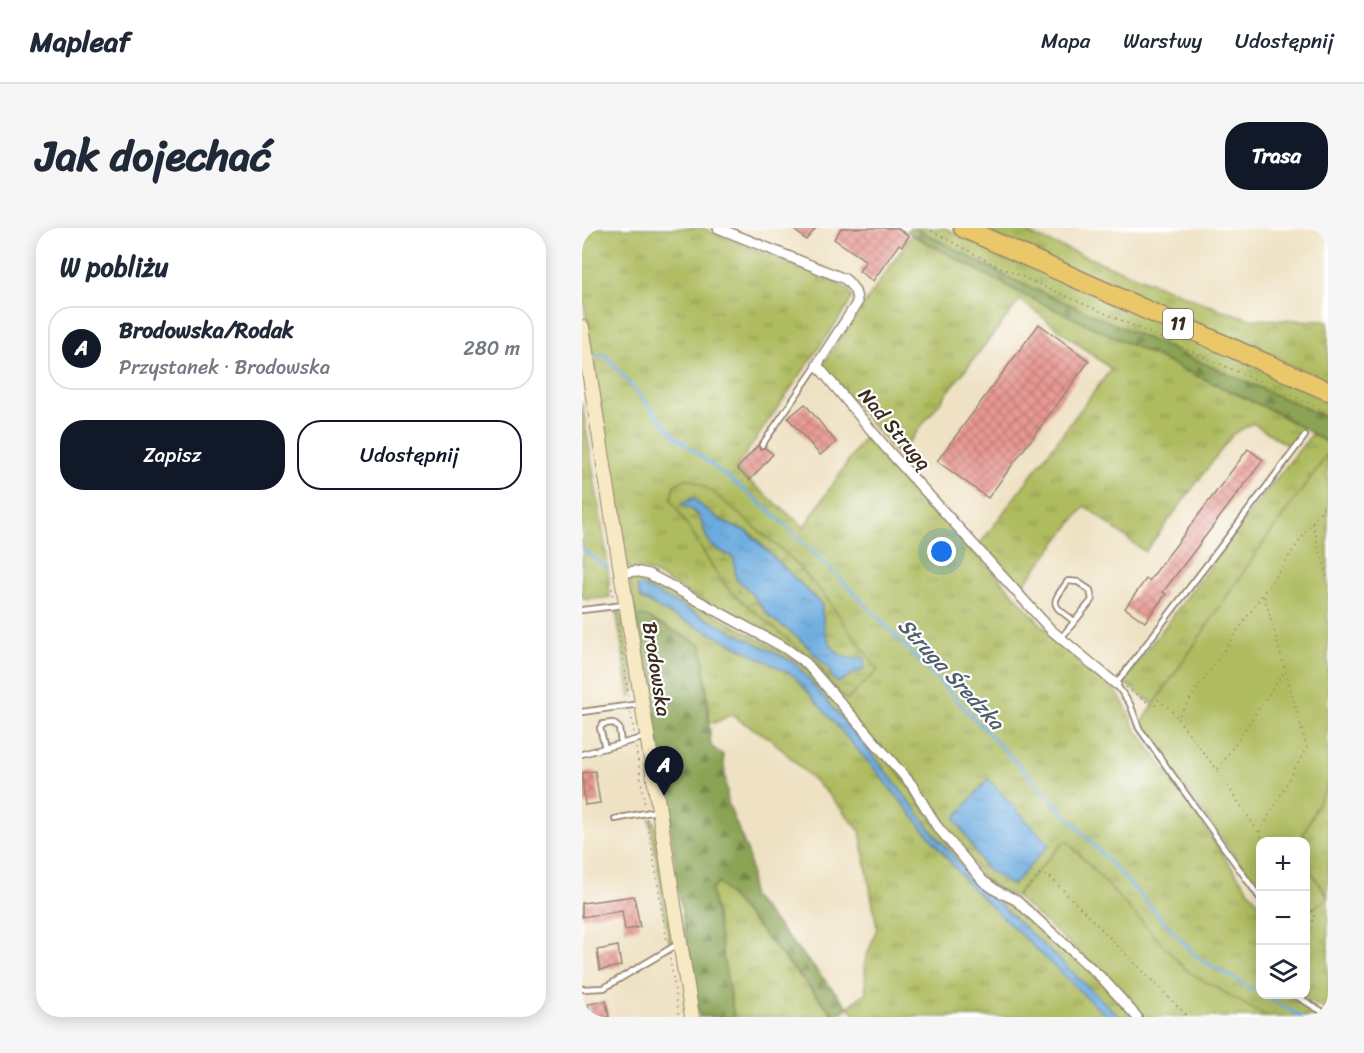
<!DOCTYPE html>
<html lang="pl">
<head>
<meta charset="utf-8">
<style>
	:root { --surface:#fff; --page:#f6f6f7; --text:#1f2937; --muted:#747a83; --line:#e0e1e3; --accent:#111827 }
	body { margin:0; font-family:Sriracha,sans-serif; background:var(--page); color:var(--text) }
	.controls { position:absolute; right:18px; bottom:18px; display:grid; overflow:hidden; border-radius:12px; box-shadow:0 3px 15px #0003 }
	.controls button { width:54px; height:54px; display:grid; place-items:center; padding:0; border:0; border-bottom:2px solid var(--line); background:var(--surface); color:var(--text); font:30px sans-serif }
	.you { position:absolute; left:360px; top:324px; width:21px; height:21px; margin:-15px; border:4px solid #fff; border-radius:50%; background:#1a73e8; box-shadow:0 0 0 9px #1a73e833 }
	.badge { display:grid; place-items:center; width:39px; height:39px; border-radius:50%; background:var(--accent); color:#fff; font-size:20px; font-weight:700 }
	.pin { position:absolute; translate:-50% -50px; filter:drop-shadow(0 2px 3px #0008) }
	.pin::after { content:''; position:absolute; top:32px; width:21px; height:18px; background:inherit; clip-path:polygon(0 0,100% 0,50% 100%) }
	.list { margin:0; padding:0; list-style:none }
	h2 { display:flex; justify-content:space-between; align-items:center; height:78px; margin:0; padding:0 24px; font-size:26px }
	h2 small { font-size:20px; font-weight:400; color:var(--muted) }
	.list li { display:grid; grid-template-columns:39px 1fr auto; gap:18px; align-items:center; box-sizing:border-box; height:84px; margin:0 12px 12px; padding:0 12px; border:2px solid var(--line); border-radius:24px }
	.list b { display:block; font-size:22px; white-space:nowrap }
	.list p { margin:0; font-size:20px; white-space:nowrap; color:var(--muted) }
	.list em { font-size:20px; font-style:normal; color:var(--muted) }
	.actions { display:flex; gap:12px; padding:18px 24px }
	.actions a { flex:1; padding:14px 0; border:2px solid var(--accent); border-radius:24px; text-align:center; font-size:21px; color:var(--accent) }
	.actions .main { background:var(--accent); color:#fff }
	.icon { flex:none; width:33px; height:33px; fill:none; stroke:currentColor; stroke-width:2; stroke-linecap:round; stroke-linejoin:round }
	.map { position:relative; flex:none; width:746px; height:789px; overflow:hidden; border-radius:24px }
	header { display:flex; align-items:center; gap:36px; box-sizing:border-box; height:84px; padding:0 30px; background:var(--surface); border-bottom:2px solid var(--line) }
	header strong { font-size:28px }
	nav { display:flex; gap:33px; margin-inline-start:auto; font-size:21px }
	.intro { display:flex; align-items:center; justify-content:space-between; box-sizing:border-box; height:144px; padding:0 36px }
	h1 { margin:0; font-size:42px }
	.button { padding:15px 27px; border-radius:24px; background:var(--accent); color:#fff; font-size:21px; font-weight:700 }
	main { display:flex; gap:36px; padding:0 36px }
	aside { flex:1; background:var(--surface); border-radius:24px; box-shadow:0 3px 15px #0003 }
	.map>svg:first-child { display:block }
	.grass { fill:url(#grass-tufts); stroke:#74723e; stroke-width:1.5 }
	.forest { fill:url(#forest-firs); stroke:#62663a; stroke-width:1.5 }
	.wetland { fill:url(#wetland-marsh); stroke:#74723e; stroke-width:1.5; fill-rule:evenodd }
	.garden { fill:#aebb5e; stroke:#74723e; stroke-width:1.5 }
	.water { fill:url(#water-ripples); stroke:#546a7e; stroke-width:1.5 }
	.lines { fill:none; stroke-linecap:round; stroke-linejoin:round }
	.stream { stroke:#6cabdf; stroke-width:3 }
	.building { fill:url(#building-cross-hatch) }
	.lane-casing { stroke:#958671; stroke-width:8 }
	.street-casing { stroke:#958671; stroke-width:12 }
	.secondary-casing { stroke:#958671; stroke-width:16 }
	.highway-casing { stroke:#958671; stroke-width:21 }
	.path { stroke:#958671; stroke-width:1.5; stroke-dasharray:1.5 4.5; stroke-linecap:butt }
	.lane { stroke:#fff; stroke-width:4.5 }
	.street { stroke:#fff; stroke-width:9 }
	.secondary { stroke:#f7e9c3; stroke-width:14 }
	.highway { stroke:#eac769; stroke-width:18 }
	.labels { text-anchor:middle; stroke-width:4.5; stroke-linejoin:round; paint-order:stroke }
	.shield { fill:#fff; stroke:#766a62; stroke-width:1.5 }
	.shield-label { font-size:18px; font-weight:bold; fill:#3b2a1e }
	.street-label { font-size:20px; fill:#3b2a1e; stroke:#fff }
	.water-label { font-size:21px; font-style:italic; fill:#4f5e6b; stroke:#fff }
</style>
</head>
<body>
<header>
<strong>Mapleaf</strong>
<nav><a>Mapa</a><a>Warstwy</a><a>Udostępnij</a></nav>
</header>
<div class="intro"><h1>Jak dojechać</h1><a class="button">Trasa</a></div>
<main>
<aside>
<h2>W pobliżu<small></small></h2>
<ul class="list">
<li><span class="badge">A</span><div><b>Brodowska/Rodak</b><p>Przystanek · Brodowska</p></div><em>280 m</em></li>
</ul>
<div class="actions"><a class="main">Zapisz</a><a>Udostępnij</a></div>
</aside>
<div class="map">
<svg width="746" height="789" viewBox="0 0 746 789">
	<defs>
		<pattern id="grass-tufts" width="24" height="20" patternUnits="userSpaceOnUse" patternTransform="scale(1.5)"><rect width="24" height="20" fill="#aebb5e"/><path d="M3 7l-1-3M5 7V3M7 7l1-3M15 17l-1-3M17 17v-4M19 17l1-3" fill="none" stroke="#8f984d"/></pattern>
		<pattern id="forest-firs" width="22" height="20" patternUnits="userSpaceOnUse" patternTransform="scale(1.5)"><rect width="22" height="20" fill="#8aa355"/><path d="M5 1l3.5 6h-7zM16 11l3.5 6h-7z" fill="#728546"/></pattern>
		<pattern id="wetland-marsh" width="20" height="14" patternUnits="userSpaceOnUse" patternTransform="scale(1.5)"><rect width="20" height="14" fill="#aebb5e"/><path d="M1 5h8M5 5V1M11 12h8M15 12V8" fill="none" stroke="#8f984d"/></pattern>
		<pattern id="water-ripples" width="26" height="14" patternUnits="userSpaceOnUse" patternTransform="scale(1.5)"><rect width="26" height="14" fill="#6cabdf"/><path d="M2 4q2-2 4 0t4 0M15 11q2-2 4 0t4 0" fill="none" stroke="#5a8bb4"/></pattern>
		<pattern id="building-cross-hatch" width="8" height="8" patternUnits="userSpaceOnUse" patternTransform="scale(1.5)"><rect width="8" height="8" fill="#e89893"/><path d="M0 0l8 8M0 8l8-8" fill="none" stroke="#bd7c77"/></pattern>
	</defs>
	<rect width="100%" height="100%" fill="#fff"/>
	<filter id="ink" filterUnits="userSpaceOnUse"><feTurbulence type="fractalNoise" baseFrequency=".0167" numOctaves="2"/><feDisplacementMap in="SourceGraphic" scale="12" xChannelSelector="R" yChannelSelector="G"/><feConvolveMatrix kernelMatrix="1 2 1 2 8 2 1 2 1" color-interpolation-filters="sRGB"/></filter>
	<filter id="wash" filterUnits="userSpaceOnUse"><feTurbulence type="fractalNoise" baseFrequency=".008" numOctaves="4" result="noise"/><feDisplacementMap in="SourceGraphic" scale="24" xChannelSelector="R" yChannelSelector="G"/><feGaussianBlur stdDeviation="1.35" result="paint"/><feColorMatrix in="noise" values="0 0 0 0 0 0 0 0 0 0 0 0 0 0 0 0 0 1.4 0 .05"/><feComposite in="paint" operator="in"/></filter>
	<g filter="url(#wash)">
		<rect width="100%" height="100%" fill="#efe2c4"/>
		<g class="grass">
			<polygon points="0,0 121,0 255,55 265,61 270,69 266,78 153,241 222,299 285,205 466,404 532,460 543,478 554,502 609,578 645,633 678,677 678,766 706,767 742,789 685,789 605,744 484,612 433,668 417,661 403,651 226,434 68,343 45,340 0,63"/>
			<polygon points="333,0 363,0 746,170 746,190 425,49"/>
			<polygon points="397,0 449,0 447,6 629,78 668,91 746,93 746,155"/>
			<polygon points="330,7 442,67 693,184 722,201 708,219 671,195 651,206 563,324 503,278 445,352 440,357 433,356 397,317 529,141 438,72 316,228 240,137"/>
			<polygon points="0,174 25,329 28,369 5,372 0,370"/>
			<polygon points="730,206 746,215 746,226 682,314 572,477 541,454 682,266"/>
			<polygon points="51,347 59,347 88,361 221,436 309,535 386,640 432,674 527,761 552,789 276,789 266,779 284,764 283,733 295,700 278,603 248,568 189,511 149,487 132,495 128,494 120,417 63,388 53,388 47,349"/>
			<polygon points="36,382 39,384 53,461 48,470 34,383"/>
			<polygon points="746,554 746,668 724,636 724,614 718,614"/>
			<polygon points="68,591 73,594 93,715 88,719"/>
			<polygon points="137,655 253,789 152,789 129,661"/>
			<polygon points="746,669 746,783 715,767 724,766 724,686"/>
		</g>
		<g class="forest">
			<polygon points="327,0 333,0 425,49 746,190 746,215 693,184 442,67 325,4"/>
			<polygon points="53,388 63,388 120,417 129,518 141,527 146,575 166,625 169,645 169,667 266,779 254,789 137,655 129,662 152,789 117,789 94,648 88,596 87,555 76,513 73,513"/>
		</g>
		<path class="wetland" d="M105 250 120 257 137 269 208 329 243 368 296 442 265 472 248 455 238 438 149 364 135 346 89 271 92 257ZM111 271C128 286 143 297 166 303L240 377C240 392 243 412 254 423 261 430 268 435 274 444L256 455 247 441 217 410 189 390 163 358 154 351 152 331C144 324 133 323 128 315 115 296 128 291 101 276Z"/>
		<g class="garden">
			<polygon points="746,226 746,554 718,613 678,614 678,663 558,497 682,314"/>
			<polygon points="484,612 605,743 685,789 560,789 522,746 433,668"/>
			<polygon points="724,636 746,669 724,686"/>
		</g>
		<g class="water">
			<path d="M111 270C128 286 143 297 165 303L240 377C240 395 244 420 262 429 268 432 276 430 282 430V442L274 444 256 455 250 450 247 441 217 410 189 390 163 358 154 351 152 331C144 323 133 323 128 315 115 295 128 291 100 276Z"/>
			<polygon points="55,358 60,358 213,435 299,537 354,608 393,653 538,789 525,789 387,657 300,550 211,447 123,402 89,387 58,370"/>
			<polygon points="406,551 467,617 430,658 403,640 373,590"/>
		</g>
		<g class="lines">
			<g class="stream">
				<polyline points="7,128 23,127 93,208 186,281 259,351 472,574 616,730 720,789"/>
				<polyline points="0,321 24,339"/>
			</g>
		</g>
		<g id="blocks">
			<g class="building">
				<polygon points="210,0 234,0 224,12"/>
				<polygon points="259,0 315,0 327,8 320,18 317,16 291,53 277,43 284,33 252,11"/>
				<polygon points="457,96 507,133 406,270 355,233"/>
				<polygon points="223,176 254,214 238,227 206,190"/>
				<polygon points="176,217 178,221 183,220 191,226 168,252 155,241"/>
				<polygon points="666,221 681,232 581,364 584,366 563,394 543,380 564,351 567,353"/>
				<polygon points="13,543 18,575 3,577 0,545"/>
				<polygon points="52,668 58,699 43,702 40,683 0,689 0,675"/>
				<polygon points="36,718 39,738 18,742 15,722"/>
				<polygon points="24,773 27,789 8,789 6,776"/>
			</g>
		</g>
	</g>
	<g filter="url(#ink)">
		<use href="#blocks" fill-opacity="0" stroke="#958671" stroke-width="1.5"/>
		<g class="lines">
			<g class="lane-casing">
				<g id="lane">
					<polyline points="180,217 235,137"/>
					<polyline points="0,382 42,377"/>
					<path d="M479 410 510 372 508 362 496 354 486 353C468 377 469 376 492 393"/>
					<polyline points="0,484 58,476"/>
					<polyline points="23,520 18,500 21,496 31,495 37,500 39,515"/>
					<polyline points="0,526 64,509"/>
					<polyline points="33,591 74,583"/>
					<polyline points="678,670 557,500 548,476 534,456 723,208"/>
					<polyline points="0,761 22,760 96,716"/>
					<polyline points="711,766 746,787"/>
				</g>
			</g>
			<g class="street-casing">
				<g id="street">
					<path d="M136 0 263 51C271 59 275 63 275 75L235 137 305 221 469 402 534 456"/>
					<polyline points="40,345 53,343 67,346 203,420 224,435 330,557 354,597 401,653 415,663 434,672 521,751 555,789"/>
				</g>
			</g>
			<g class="secondary-casing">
				<polyline id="secondary" points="0,99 110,789"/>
			</g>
			<g class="highway-casing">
				<polyline id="highway" points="381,0 746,163"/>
			</g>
			<g class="path">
				<polyline points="344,0 409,35 742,182 728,201"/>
				<polyline points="730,295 746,351"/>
				<polyline points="30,360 31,370"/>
				<polyline points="33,384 47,471"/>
				<polyline points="544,459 572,479 576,472 586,479 595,489"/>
				<polyline points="49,485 52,504"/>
				<polyline points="54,520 63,578"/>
				<polyline points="636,541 702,444"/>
				<polyline points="65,591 85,714"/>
				<polyline points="678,604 725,519 681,364"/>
				<polyline points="683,614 635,542 595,490 746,272"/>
				<polyline points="441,665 458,646 468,649 606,789"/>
				<polyline points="724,671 733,690 724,699"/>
				<polyline points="88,731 97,789"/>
			</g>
			<use href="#lane" class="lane"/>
			<use href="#street" class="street"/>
			<use href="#secondary" class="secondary"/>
			<use href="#highway" class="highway"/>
		</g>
	</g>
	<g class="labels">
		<rect class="shield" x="581" y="81" width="30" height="30" rx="4.5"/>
		<g class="shield-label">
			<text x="596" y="102">11</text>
		</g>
		<g class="street-label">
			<text transform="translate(313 201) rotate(50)" y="7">Nad Strugą</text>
			<text transform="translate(75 441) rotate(81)" y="7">Brodowska</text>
		</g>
		<g class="water-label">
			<text transform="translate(369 446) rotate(47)" y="7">Struga Średzka</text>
		</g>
	</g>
</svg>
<div class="controls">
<button>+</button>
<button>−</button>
<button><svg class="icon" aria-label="layers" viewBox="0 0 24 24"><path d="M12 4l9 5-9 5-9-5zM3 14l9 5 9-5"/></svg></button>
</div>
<div class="you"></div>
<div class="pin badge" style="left:82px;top:568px">A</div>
</div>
</main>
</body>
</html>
